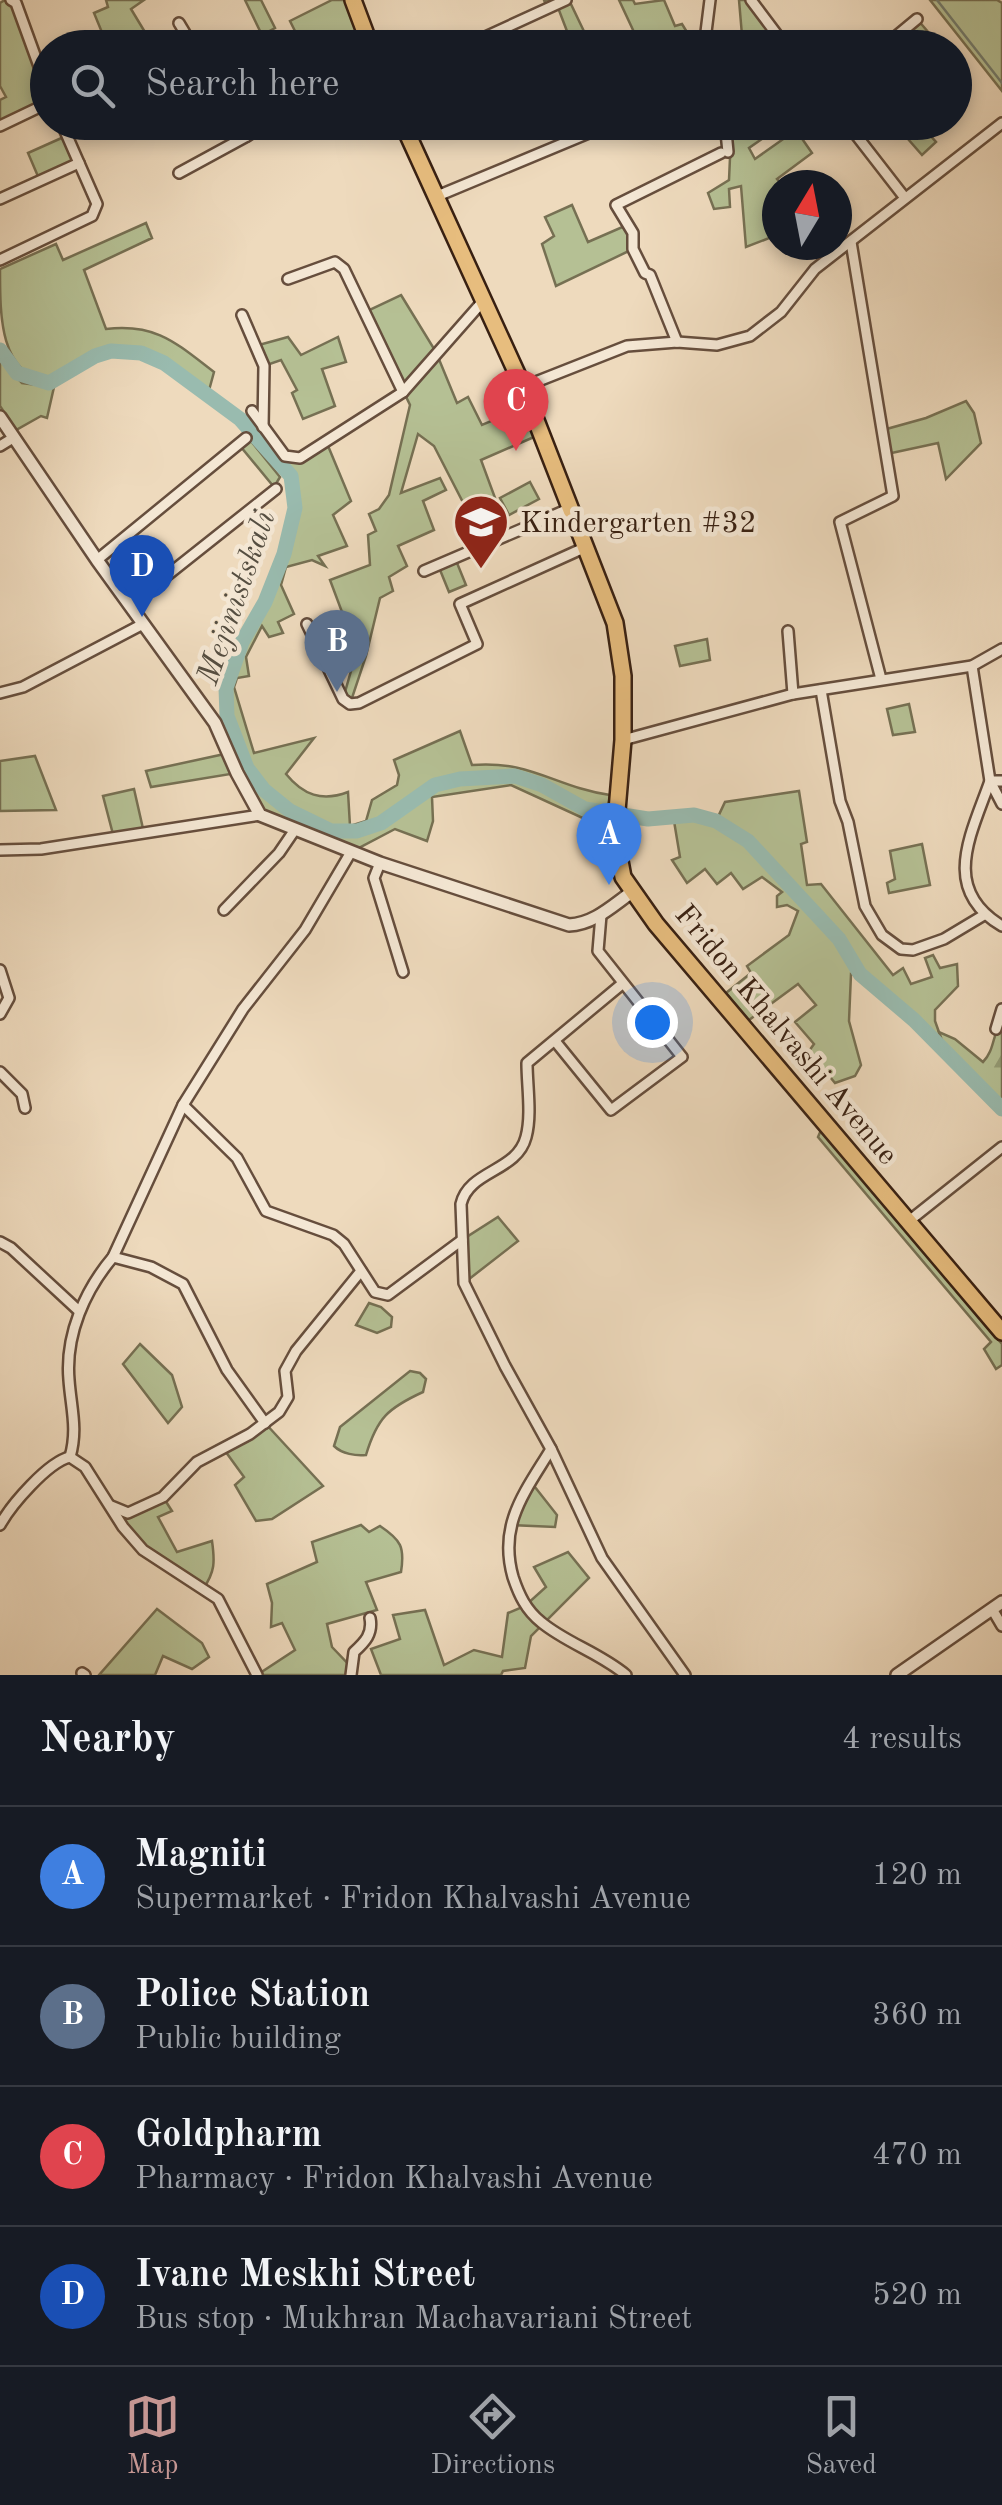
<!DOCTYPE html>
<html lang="en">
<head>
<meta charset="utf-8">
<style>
	:root { --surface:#171b24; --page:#242831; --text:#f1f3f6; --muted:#9ea1a6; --line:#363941; --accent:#c59692 }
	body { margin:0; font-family:"Old Standard TT",serif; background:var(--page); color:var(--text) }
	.compass { position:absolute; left:762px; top:170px; width:90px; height:90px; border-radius:50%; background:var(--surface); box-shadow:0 5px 15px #0003; rotate:10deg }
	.you { position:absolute; left:652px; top:1022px; width:35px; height:35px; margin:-25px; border:8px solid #fff; border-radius:50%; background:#1a73e8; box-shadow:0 0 0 15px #1a73e833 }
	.badge { display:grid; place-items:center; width:65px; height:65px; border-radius:50%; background:var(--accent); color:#fff; font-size:32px; font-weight:700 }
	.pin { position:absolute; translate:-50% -82px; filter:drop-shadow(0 2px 5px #0008) }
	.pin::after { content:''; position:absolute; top:52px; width:35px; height:30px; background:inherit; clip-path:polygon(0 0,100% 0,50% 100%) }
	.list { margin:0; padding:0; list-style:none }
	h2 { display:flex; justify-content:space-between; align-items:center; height:130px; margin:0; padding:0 40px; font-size:42px }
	h2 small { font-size:32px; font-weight:400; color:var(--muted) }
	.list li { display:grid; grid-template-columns:65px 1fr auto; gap:30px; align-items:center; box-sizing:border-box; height:140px; padding:0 40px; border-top:2px solid var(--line) }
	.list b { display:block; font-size:38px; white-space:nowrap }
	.list p { margin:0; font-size:32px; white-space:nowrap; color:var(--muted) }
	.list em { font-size:32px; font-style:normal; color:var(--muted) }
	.icon { flex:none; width:55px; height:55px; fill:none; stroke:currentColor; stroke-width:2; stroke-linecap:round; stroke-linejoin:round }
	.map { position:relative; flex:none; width:1002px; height:1675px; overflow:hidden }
	.search { position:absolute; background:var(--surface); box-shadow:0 5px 15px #0003; left:30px; right:30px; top:30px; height:110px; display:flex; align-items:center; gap:25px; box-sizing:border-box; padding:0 35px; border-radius:55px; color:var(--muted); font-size:38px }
	.sheet { height:690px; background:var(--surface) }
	nav { display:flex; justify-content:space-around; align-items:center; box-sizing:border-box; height:140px; border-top:2px solid var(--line); background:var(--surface); font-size:28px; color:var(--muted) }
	nav a { display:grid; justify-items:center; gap:5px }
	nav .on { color:var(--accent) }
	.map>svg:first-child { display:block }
	.green { fill:#b5c094; stroke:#767053; stroke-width:2.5 }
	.forest { fill:url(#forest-firs); stroke:#767053; stroke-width:2.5 }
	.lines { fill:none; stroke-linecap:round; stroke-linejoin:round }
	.stream { stroke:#727d70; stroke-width:2.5 }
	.river { stroke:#99bbaf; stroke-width:15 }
	.minor-casing { stroke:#664e3d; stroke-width:14 }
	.tertiary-casing { stroke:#664e3d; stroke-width:16 }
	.trunk-casing { stroke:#382012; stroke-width:20 }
	.minor { stroke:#f4e7d4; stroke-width:9 }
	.tertiary { stroke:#f4e7d4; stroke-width:11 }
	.trunk { stroke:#e7bd7e; stroke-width:15 }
	.labels { text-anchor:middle; stroke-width:9; stroke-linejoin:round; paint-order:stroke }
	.poi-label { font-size:30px; fill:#382012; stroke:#f4e7d4; text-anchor:start }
	.street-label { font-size:30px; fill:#382012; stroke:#f4e7d4 }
	.water-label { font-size:32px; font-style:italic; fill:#554e41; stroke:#f4e7d4 }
</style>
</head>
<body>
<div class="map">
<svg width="1002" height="1675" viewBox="0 0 1002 1675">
	<defs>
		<pattern id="forest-firs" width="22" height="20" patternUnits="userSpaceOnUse" patternTransform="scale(2.5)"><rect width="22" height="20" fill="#b5c094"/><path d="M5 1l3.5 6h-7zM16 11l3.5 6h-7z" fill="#949c77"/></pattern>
	</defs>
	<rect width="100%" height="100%" fill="#eedabd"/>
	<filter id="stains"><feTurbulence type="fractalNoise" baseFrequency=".002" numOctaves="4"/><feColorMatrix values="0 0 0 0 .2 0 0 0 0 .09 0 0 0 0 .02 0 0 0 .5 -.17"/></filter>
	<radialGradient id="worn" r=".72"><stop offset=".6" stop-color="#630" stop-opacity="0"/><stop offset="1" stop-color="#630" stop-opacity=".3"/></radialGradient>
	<g class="green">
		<polygon points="5,0 11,0 47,91 47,103 0,126 0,100 6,97 0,86 0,3"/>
		<polygon points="106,0 144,0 131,9 154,47 108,47 94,13 108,7"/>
		<polygon points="245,0 261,0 275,28 262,35"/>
		<polygon points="332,0 349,0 368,47 303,47 290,21"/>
		<polygon points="544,0 569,0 591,46 554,47 570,39 557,5 547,8"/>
		<polygon points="619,0 633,0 635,4 664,0 675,26 682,24 690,37 667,47 641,47"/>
		<polygon points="739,0 751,0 774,30 743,47"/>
		<polygon points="930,0 997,0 1002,3 1002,91"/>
		<polygon points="917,19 941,47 920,47 905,29"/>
		<polygon points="749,123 785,123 749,148 755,159 796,130 812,153 777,179 782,185 777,185 777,235 746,247 741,186 729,189 730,207 714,209 708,193 729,180 731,136 749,131"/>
		<polygon points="894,123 919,123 936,142 922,155"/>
		<polygon points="66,136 79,163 40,181 28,153"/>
		<polygon points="572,205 588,242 627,225 633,249 556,286 542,244 554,236 545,217"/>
		<path d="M146 223 152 238 84 270 106 329C156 323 176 343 214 372L208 394C178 372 138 338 98 355 82 362 65 374 49 383 0 373 0 318 0 269L56 244 63 260Z"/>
		<polygon points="401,295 436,352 457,403 468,397 482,425 522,408 534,437 481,460 498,506 470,516 434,446 418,434 401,493 440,478 446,490 423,501 434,530 398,546 407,566 389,577 393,591 380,598 366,656 350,704 343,699 357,650 348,647 348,626 338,625 335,616 342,612 330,580 370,565 368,535 376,531 369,514 379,509 389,495 410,405 365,312"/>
		<polygon points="288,337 301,355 338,337 346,362 322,369 335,406 303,419 292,393 297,390 281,360 264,366 255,346"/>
		<polygon points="0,359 22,383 54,387 47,418 41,416 16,430 0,406"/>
		<polygon points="966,401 974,413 981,443 946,479 938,443 887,454 883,430 926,418"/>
		<polygon points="251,441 280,477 274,487 241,447"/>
		<path d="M326 441 351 501 333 515 347 546 318 556 325 566 312 560 286 567 281 585 294 614 278 622 283 633 269 637 262 626 246 657 249 676 237 678 234 687 254 753 314 738 286 774C303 795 322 802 348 792L350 826 366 821 372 800 397 785 399 775 394 760 460 731 472 765C531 760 555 787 610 795L606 823 587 820 511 785 432 797 433 821 427 841 395 829 351 852 260 815 236 773 151 787 146 771 229 753 215 723 227 715C227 705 225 694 228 684 242 624 327 523 281 464Z"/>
		<polygon points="530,482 539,499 509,515 500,498"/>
		<polygon points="455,558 466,585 449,592 438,565"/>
		<polygon points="707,639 710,660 680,666 675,646"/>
		<polygon points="909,704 915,732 893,735 887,709"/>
		<polygon points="35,756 56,810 0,811 0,761"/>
		<polygon points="134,789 144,833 114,838 103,796"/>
		<polygon points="799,791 807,842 801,844 807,885 821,884 893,975 903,968 911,984 932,977 925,958 933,955 940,968 957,964 958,986 935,1010 935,1021 946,1052 860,975 851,974 849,1021 861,1065 855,1076 835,1083 809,1051 814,1044 795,1022 816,1005 798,984 749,1020 726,993 751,973 747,966 789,935 798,911 787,905 777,907 777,896 782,892 762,877 743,889 731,873 717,884 705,869 687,883 672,860 680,857 673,815 694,815 716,821 725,802"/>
		<polygon points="922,844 930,885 889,893 887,883 895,879 890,851"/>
		<polygon points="821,1130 1002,1344 1002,1365 996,1369 984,1349 991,1342 818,1137"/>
		<polygon points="498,1217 518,1241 464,1283 462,1240"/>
		<polygon points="369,1303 381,1307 392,1317 391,1327 377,1333 356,1325"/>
		<polygon points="140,1344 172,1375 182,1407 168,1423 123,1364"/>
		<path d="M410 1371 420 1373 426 1379 423 1392C388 1408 377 1418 366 1455 356 1456 342 1454 334 1446L340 1427Z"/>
		<polygon points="265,1423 323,1486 272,1519 256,1521 235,1485 244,1477 223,1448"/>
		<polygon points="531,1482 557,1515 555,1527 511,1525"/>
		<path d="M163 1497 172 1511 158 1517 177 1552 212 1541C215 1562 215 1572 203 1589L143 1550 111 1506 128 1513Z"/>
		<path d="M361 1525 369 1532 380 1526C401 1540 405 1547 401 1572L366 1582 377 1610 327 1624 332 1647 352 1668 351 1675H257L295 1650 282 1623 271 1627 272 1603 267 1584 317 1562 312 1542Z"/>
		<polygon points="568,1552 589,1578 531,1636 525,1668 503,1671 501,1675 381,1675 371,1649 400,1639 393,1615 425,1610 444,1665 474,1650 502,1657 508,1613 525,1606 546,1587 534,1567"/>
		<polygon points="157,1609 202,1643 209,1657 192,1669 163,1656 155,1675 99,1675"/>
	</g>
	<path class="forest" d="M1002 1021V1109L946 1052 939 1032 955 1039 983 1062C995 1050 992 1034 1002 1021Z"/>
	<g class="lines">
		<polyline class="stream" points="937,0 1002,83"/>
		<polyline class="river" points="0,350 17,373 49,383 95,356 111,351 141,353 164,363 240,419 291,476 295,508 284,554 265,602 242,642 226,688 227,716 247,768 264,790 290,811 331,831 357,831 381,823 435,785 460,779 515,776 542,785 585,809 648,819 694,815 716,821 748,841 839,939 860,974 914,1020 1002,1109"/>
		<g class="minor-casing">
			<g id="minor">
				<polyline points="11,0 16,3 48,91"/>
				<polyline points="751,0 787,48"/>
				<polyline points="179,23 194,48"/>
				<polyline points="461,48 566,0"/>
				<polyline points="704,48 710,0"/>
				<polyline points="882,48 917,19"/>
				<polyline points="239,122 247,136 270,122"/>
				<polyline points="725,122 728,152"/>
				<polyline points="846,122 905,198"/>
				<polyline points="0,126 48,103"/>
				<polyline points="179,173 247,136"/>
				<polyline points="435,197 615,122"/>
				<polyline points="0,199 79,163"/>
				<polyline points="851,242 893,496 840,522 881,679"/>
				<polyline points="0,260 92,216 97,204 61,122"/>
				<polyline points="288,279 335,262 344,269 403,392"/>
				<polyline points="242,315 264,366 263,427"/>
				<polyline points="677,342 650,275 645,273 633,249 633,233 616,205 721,153"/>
				<polyline points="523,387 627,346 677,342 717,345 750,336 781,312 815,269 1002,123"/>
				<polyline points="252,411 285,456 300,458 403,392 484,300"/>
				<polyline points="0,446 13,438"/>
				<polyline points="97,560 246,438"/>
				<polyline points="424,571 571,508"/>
				<polyline points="131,604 276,489"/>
				<polyline points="307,624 343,699 350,704 359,703 477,644 460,604 586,547"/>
				<polyline points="788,631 793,694"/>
				<polyline points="972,666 990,781 1002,804"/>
				<polyline points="821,690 840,801 848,822 865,906 882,935 901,949 913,950 944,939 984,915"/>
				<polyline points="0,693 23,687 143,624"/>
				<polyline points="623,740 793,694 972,666 1002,649"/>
				<path d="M1002 781H990C971 835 940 889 1002 926"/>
				<polyline points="0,850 41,849 260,815"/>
				<polyline points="380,863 374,878 403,972"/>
				<polyline points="224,910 279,853 294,831"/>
				<polyline points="0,970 9,998 0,1014"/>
				<path d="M622 984 527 1063C527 1086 532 1115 526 1137 517 1172 469 1170 461 1204L464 1283 505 1366 551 1449 602 1558 685 1675"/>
				<polyline points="996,1029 1002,1009"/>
				<polyline points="555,1041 611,1110 682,1057 598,951 601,915"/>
				<polyline points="0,1072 22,1094 25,1108"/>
				<polyline points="183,1105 237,1158 266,1211 333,1235 344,1244 375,1292 388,1295 462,1240"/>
				<polyline points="909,1221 1002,1147"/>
				<polyline points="0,1242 11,1248 79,1311"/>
				<polyline points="113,1257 151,1267 183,1284 227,1370 265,1423"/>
				<path d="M551 1449C525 1492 498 1524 513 1577 519 1595 526 1610 541 1622 566 1643 600 1653 626 1675"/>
				<path d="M70 1457C78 1429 71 1408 69 1380 65 1335 85 1290 113 1257L183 1105 243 1009 305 930 351 852"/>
				<polyline points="70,1457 85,1467 123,1527 143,1550 218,1599 257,1675"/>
				<polyline points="111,1506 128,1513 163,1497 197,1462 250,1434 279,1412 288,1397 285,1371 296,1351 361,1271"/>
				<path d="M0 1525C11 1505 48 1462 70 1457"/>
				<polyline points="992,1609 1002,1626"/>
				<polyline points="82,1673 85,1675"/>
				<path d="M351 1675 354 1652C365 1642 373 1634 370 1618"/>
			</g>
		</g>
		<g class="tertiary-casing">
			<g id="tertiary">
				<path d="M0 417 97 560 215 723 237 773 260 815 380 863 569 925C594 924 612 906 632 892"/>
				<polyline points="897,1675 1002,1602"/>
			</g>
		</g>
		<g class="trunk-casing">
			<g id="trunk">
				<polyline points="353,0 371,48"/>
				<polyline points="402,122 523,387 615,623 623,676 623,740 615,834 623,877 656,924 1002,1332"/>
			</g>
		</g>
		<use href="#minor" class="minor"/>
		<use href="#tertiary" class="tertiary"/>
		<use href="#trunk" class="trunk"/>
	</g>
	<defs>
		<g id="school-pin" transform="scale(2.875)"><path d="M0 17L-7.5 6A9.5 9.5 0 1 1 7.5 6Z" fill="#8f2418" stroke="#f4e7d4"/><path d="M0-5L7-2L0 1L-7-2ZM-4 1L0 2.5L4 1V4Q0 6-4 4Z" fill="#fff"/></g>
	</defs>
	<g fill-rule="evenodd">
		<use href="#school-pin" x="481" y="522"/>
	</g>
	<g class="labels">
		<g class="poi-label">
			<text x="520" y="532">Kindergarten #32</text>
		</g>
		<g class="street-label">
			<text transform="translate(787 1034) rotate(50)" y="10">Fridon Khalvashi Avenue</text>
		</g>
		<g class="water-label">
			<text transform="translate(235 597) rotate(-71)" y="11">Mejinistskali</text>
		</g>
	</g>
	<rect width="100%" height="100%" filter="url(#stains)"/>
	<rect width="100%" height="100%" fill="url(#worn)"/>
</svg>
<svg class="compass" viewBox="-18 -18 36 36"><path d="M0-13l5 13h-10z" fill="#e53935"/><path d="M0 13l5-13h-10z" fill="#9ea1a6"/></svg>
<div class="you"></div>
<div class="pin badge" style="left:609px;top:885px;background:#3f7fe0">A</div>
<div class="pin badge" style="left:337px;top:692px;background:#5c6f8a">B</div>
<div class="pin badge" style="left:516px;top:451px;background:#e0444e">C</div>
<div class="pin badge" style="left:142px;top:617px;background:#1a4fb4">D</div>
<div class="search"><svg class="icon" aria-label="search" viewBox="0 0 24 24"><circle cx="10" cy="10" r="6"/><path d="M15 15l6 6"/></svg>Search here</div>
</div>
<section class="sheet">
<h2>Nearby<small>4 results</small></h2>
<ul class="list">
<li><span class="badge" style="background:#3f7fe0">A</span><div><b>Magniti</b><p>Supermarket · Fridon Khalvashi Avenue</p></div><em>120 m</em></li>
<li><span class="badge" style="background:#5c6f8a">B</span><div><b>Police Station</b><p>Public building</p></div><em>360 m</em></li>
<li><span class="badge" style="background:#e0444e">C</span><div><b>Goldpharm</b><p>Pharmacy · Fridon Khalvashi Avenue</p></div><em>470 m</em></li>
<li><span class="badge" style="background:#1a4fb4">D</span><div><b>Ivane Meskhi Street</b><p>Bus stop · Mukhran Machavariani Street</p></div><em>520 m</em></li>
</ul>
</section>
<nav>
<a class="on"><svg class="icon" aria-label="map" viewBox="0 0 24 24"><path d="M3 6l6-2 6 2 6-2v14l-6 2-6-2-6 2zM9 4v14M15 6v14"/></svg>Map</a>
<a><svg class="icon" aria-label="directions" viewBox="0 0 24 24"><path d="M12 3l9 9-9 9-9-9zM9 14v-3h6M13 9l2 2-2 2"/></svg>Directions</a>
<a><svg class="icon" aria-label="saved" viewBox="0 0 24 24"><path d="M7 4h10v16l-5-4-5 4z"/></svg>Saved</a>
</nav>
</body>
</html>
